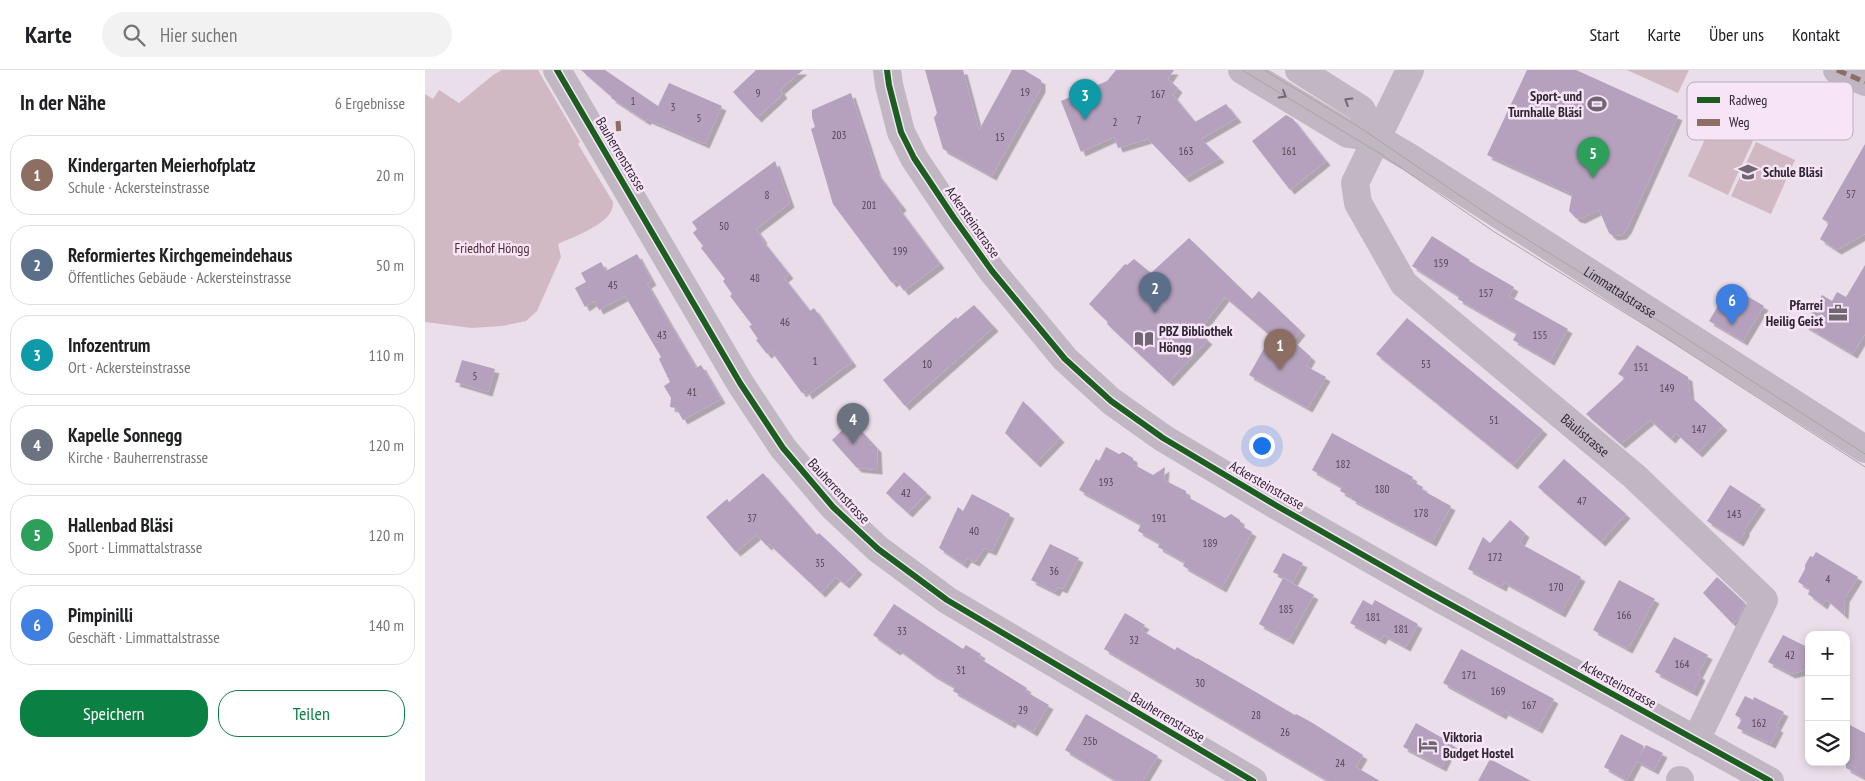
<!DOCTYPE html>
<html lang="de">
<head>
<meta charset="utf-8">
<style>
	:root { --surface:#fff; --page:#f2f2f2; --text:#202124; --muted:#757577; --line:#e0e0e0; --accent:#0b8043 }
	body { margin:0; font-family:"PT Sans Narrow",sans-serif; background:var(--page); color:var(--text) }
	.controls { position:absolute; right:15px; bottom:15px; display:grid; overflow:hidden; border-radius:10px; box-shadow:0 2px 8px #0003 }
	.controls button { width:45px; height:45px; display:grid; place-items:center; padding:0; border:0; border-bottom:1px solid var(--line); background:var(--surface); color:var(--text); font:25px sans-serif }
	.you { position:absolute; left:836px; top:375px; width:18px; height:18px; margin:-12px; border:4px solid #fff; border-radius:50%; background:#1a73e8; box-shadow:0 0 0 8px #1a73e833 }
	.badge { display:grid; place-items:center; width:32px; height:32px; border-radius:50%; background:var(--accent); color:#fff; font-size:16px; font-weight:700 }
	.pin { position:absolute; translate:-50% -41px; filter:drop-shadow(0 1px 2px #0008) }
	.pin::after { content:''; position:absolute; top:26px; width:18px; height:15px; background:inherit; clip-path:polygon(0 0,100% 0,50% 100%) }
	.list { margin:0; padding:0; list-style:none }
	h2 { display:flex; justify-content:space-between; align-items:center; height:65px; margin:0; padding:0 20px; font-size:21px }
	h2 small { font-size:16px; font-weight:400; color:var(--muted) }
	.list li { display:grid; grid-template-columns:32px 1fr auto; gap:15px; align-items:center; box-sizing:border-box; height:80px; margin:0 10px 10px; padding:0 10px; border:1px solid var(--line); border-radius:20px }
	.list b { display:block; font-size:19px; white-space:nowrap }
	.list p { margin:0; font-size:16px; white-space:nowrap; color:var(--muted) }
	.list em { font-size:16px; font-style:normal; color:var(--muted) }
	.actions { display:flex; gap:10px; padding:15px 20px }
	.actions a { flex:1; padding:11px 0; border:1px solid var(--accent); border-radius:20px; text-align:center; font-size:18px; color:var(--accent) }
	.actions .main { background:var(--accent); color:#fff }
	.icon { flex:none; width:28px; height:28px; fill:none; stroke:currentColor; stroke-width:2; stroke-linecap:round; stroke-linejoin:round }
	.map { position:relative; flex:none; width:1440px; height:711px; overflow:hidden }
	header { display:flex; align-items:center; gap:30px; box-sizing:border-box; height:70px; padding:0 25px; background:var(--surface); border-bottom:1px solid var(--line) }
	header strong { font-size:24px }
	nav { display:flex; gap:28px; margin-inline-start:auto; font-size:18px }
	.search { width:350px; height:45px; background:var(--page); display:flex; align-items:center; gap:12px; box-sizing:border-box; padding:0 18px; border-radius:28px; color:var(--muted); font-size:19px }
	main { display:flex }
	aside { flex:1; background:var(--surface) }
	.map>svg:first-child { display:block }
	.green { fill:#d1b9c3 }
	.building { fill:#b5a1bd; filter:url(#shadow) }
	.lines { fill:none; stroke-linecap:round; stroke-linejoin:round }
	.minor { stroke:#c1b7c3; stroke-width:28 }
	.tram { stroke:#aaa2aa; stroke-width:1 }
	.quiet { stroke:#8d6e63; stroke-width:5; stroke-dasharray:10 5; stroke-linecap:butt }
	.cycleway-casing { stroke:#f7e5f7; stroke-width:9 }
	.cycleway { stroke:#1b5e20; stroke-width:6 }
	.oneway { stroke:#716874 }
	.labels { text-anchor:middle; stroke-width:5; stroke-linejoin:round; paint-order:stroke }
	.number-label { font-size:11px; fill:#514656 }
	.poi-label { font-size:14px; font-weight:bold; fill:#302733; stroke:#f7e5f7; text-anchor:start }
	.street-label { font-size:14px; fill:#302733; stroke:#f7e5f7 }
	.park-label { font-size:14px; fill:#4f2c33; stroke:#f7e5f7 }
	.key { fill:#f7e5f7; stroke:#bbacbc; stroke-width:1 }
	.key-label { font-size:14px; fill:#302733 }
</style>
</head>
<body>
<header>
<strong>Karte</strong>
<div class="search"><svg class="icon" aria-label="search" viewBox="0 0 24 24"><circle cx="10" cy="10" r="6"/><path d="M15 15l6 6"/></svg>Hier suchen</div>
<nav><a>Start</a><a>Karte</a><a>Über uns</a><a>Kontakt</a></nav>
</header>
<main>
<aside>
<h2>In der Nähe<small>6 Ergebnisse</small></h2>
<ul class="list">
<li><span class="badge" style="background:#8d6e63">1</span><div><b>Kindergarten Meierhofplatz</b><p>Schule · Ackersteinstrasse</p></div><em>20 m</em></li>
<li><span class="badge" style="background:#5c6f8a">2</span><div><b>Reformiertes Kirchgemeindehaus</b><p>Öffentliches Gebäude · Ackersteinstrasse</p></div><em>50 m</em></li>
<li><span class="badge" style="background:#0f9aa8">3</span><div><b>Infozentrum</b><p>Ort · Ackersteinstrasse</p></div><em>110 m</em></li>
<li><span class="badge" style="background:#6b7280">4</span><div><b>Kapelle Sonnegg</b><p>Kirche · Bauherrenstrasse</p></div><em>120 m</em></li>
<li><span class="badge" style="background:#2e9e5b">5</span><div><b>Hallenbad Bläsi</b><p>Sport · Limmattalstrasse</p></div><em>120 m</em></li>
<li><span class="badge" style="background:#3f7fe0">6</span><div><b>Pimpinilli</b><p>Geschäft · Limmattalstrasse</p></div><em>140 m</em></li>
</ul>
<div class="actions"><a class="main">Speichern</a><a>Teilen</a></div>
</aside>
<div class="map">
<svg width="1440" height="711" viewBox="0 0 1440 711">
	<defs>
		<filter id="shadow"><feDropShadow dx="4.5" dy="4.5" stdDeviation="0" flood-color="#0004"/></filter>
	</defs>
	<rect width="100%" height="100%" fill="#eadeea"/>
	<g class="green">
		<path d="M77 0H113L155 72 153 74 188 132C190 153 150 166 133 174L136 187 112 241 101 251 77 256 47 258 0 252V24L8 29 14 20 34 33 68 5Z"/>
		<polygon points="1202,0 1264,0 1253,23"/>
		<polygon points="1288,52 1328,71 1303,125 1263,106"/>
		<polygon points="1331,72 1370,90 1346,144 1306,126"/>
	</g>
	<g class="building">
		<polygon points="156,0 180,0 233,36 244,13 297,36 280,74 222,49 221,51 186,28 187,27"/>
		<polygon points="331,0 378,0 355,20 358,24 332,48 308,22"/>
		<polygon points="500,0 538,0 554,60 587,0 599,0 616,10 616,18 567,106 518,79 509,48 512,43"/>
		<polygon points="691,0 749,0 743,9 753,18 748,25 770,52 801,34 812,48 776,69 795,88 760,108 723,69 693,78 689,67 656,82 636,31 682,11"/>
		<polygon points="1102,0 1151,0 1253,46 1202,159 1197,165 1188,166 1184,163 1174,140 1156,149 1151,148 1144,141 1147,124 1062,85"/>
		<polygon points="426,23 452,103 477,136 474,139 515,194 479,221 471,210 467,213 408,134 386,59 390,57 387,47 387,40"/>
		<polygon points="861,45 868,49 901,91 865,120 827,71"/>
		<polygon points="1440,74 1440,164 1412,180 1395,169 1404,153 1397,149"/>
		<polygon points="350,91 365,133 331,159 338,169 337,170 364,204 359,208 385,241 389,238 427,292 383,325 380,320 377,323 346,281 342,284 331,270 333,269 324,256 327,255 305,226 307,224 298,211 300,209 276,178 278,176 268,163 272,159 267,152"/>
		<polygon points="1007,166 1045,190 1044,191 1089,217 1084,226 1143,259 1125,291 1088,270 1092,263 1033,229 1034,226 987,196"/>
		<polygon points="764,168 827,229 834,221 876,261 868,271 886,287 881,296 901,307 883,338 824,305 846,266 800,227 773,262 783,270 744,312 682,254 683,252 664,234 700,194 702,195 709,189 726,203"/>
		<polygon points="212,184 227,211 222,214 242,249 271,298 276,295 296,329 258,350 251,338 245,337 246,328 239,316 245,312 234,289 236,287 200,226 174,240 169,231 160,237 150,218 161,212 156,203 176,192 181,201"/>
		<polygon points="1440,195 1440,264 1428,284 1379,255 1397,225 1407,231 1412,222 1421,227"/>
		<polygon points="1305,216 1339,236 1318,271 1284,251"/>
		<polygon points="549,235 569,257 480,336 458,310 531,247 532,249"/>
		<polygon points="982,248 1118,360 1088,395 951,284"/>
		<polygon points="1212,275 1263,307 1265,326 1298,356 1273,383 1251,363 1246,369 1225,350 1196,374 1161,344 1200,308 1193,304"/>
		<polygon points="37,290 70,299 63,322 30,312"/>
		<polygon points="598,331 635,368 611,393 580,363"/>
		<polygon points="427,351 452,378 453,400 432,398 407,370"/>
		<polygon points="907,363 988,407 986,411 998,417 997,420 1026,436 1007,472 926,429 927,427 915,421 917,417 887,400"/>
		<polygon points="681,377 694,384 698,382 708,388 708,394 728,405 740,397 739,410 761,421 761,426 800,448 806,444 815,450 815,455 827,462 797,518 758,496 760,492 733,477 735,473 713,461 716,454 654,420 671,389 674,391"/>
		<polygon points="1139,389 1201,444 1176,472 1113,417"/>
		<polygon points="479,402 502,423 483,443 461,423"/>
		<polygon points="338,403 392,465 394,463 433,500 420,514 411,507 396,523 344,474 342,476 332,465 311,482 281,447 302,429 304,432"/>
		<polygon points="1305,415 1336,435 1320,459 1320,462 1314,472 1282,451"/>
		<polygon points="547,424 585,444 567,481 559,478 550,492 542,488 538,494 514,478 533,437 538,441"/>
		<polygon points="1085,450 1100,463 1095,472 1098,475 1156,507 1136,543 1079,512 1077,517 1043,499 1058,467 1065,473"/>
		<polygon points="625,474 654,488 638,519 633,517 630,522 606,510"/>
		<polygon points="1391,482 1433,507 1420,528 1419,545 1401,529 1398,535 1383,524 1385,519 1373,512 1380,499 1380,495 1385,486 1388,487"/>
		<polygon points="858,483 878,493 868,512 848,502"/>
		<polygon points="1292,507 1320,533 1313,549 1308,554 1278,523"/>
		<polygon points="858,508 889,525 864,570 834,554"/>
		<polygon points="1194,510 1230,529 1203,579 1168,560"/>
		<polygon points="938,530 947,535 950,530 993,554 981,577 959,565 956,570 925,553"/>
		<polygon points="469,534 538,579 541,575 556,584 554,588 602,618 600,621 624,635 608,662 588,650 586,654 528,621 530,617 507,604 473,579 471,581 448,565"/>
		<polygon points="700,543 720,555 716,560 750,580 752,577 772,589 772,588 870,645 871,644 886,652 938,685 931,697 955,711 904,711 679,579"/>
		<polygon points="1358,565 1384,578 1384,599 1366,604 1343,592"/>
		<polygon points="1249,567 1283,585 1273,604 1276,606 1268,622 1230,602"/>
		<polygon points="1036,579 1129,629 1113,659 1079,641 1077,645 1018,613"/>
		<polygon points="1320,626 1328,630 1329,627 1359,642 1351,657 1354,658 1346,674 1312,658 1317,649 1310,645"/>
		<polygon points="661,644 733,686 718,711 692,711 640,680"/>
		<polygon points="991,653 1028,674 1017,697 978,677"/>
		<polygon points="1421,653 1440,663 1440,708 1421,698"/>
		<polygon points="1196,664 1219,676 1213,688 1221,675 1238,683 1229,700 1212,691 1202,710 1179,697"/>
		<polygon points="1065,689 1106,711 1053,711"/>
	</g>
	<g class="lines">
		<g class="minor">
			<polyline points="132,0 315,313 358,378 408,437 453,479 522,530 828,711"/>
			<polyline points="462,0 464,15 476,62 489,88 529,148 567,201 640,289 686,331 738,368 852,436 1003,522 1345,711"/>
			<path id="s1" d="M817 0 923 64 951 68 984 87 1440 379"/>
			<polyline points="874,0 936,39 951,68"/>
			<path id="s2" d="M985 0 930 113 933 133 979 214 1209 406 1339 530 1271 670"/>
			<polyline points="1412,0 1440,12"/>
			<polyline points="1255,711 1255,710"/>
		</g>
		<g class="tram">
			<polyline points="817,0 959,86 1068,161 1239,267 1440,397"/>
			<polyline points="839,0 934,57 1074,152 1245,258 1440,384"/>
		</g>
		<g class="quiet">
			<polyline points="1412,0 1440,12"/>
			<polyline points="193,51 194,65"/>
		</g>
		<g class="cycleway-casing">
			<g id="cycleway">
				<polyline points="132,0 315,313 358,378 408,437 453,479 522,530 828,711"/>
				<polyline points="462,0 464,15 476,62 489,88 529,148 567,201 640,289 686,331 738,368 852,436 1003,522 1345,711"/>
			</g>
		</g>
		<use href="#cycleway" class="cycleway"/>
	</g>
	<defs><path id="oneway-chevron" d="M-2-3.5L2.5 0L-2 3.5" fill="none" stroke-width="1.6" stroke-linecap="round" stroke-linejoin="round" transform="scale(1.25)"/></defs>
	<g class="oneway">
		<use href="#oneway-chevron" transform="translate(858 25) rotate(31)"/>
		<use href="#oneway-chevron" transform="translate(923 31) rotate(-148)"/>
	</g>
	<defs>
		<g id="stadium-bare" transform="scale(1.5)"><path d="M0-5a6.5 5 0 1 0 0 10a6.5 5 0 1 0 0-10ZM-3.5-1.8h7v3.6h-7Z" fill="#716773" stroke="#f7e5f7" stroke-width="2.5" paint-order="stroke"/></g>
		<g id="school-bare" transform="scale(1.5)"><path d="M0-5L7-2L0 1L-7-2ZM-4 1L0 2.5L4 1V4Q0 6-4 4Z" fill="#716773" stroke="#f7e5f7" stroke-width="2.5" paint-order="stroke"/></g>
		<g id="office-bare" transform="scale(1.5)"><path d="M-6-3h4V-5.5h4V-3h4V5H-6ZM-1-4.5V-3h2v-1.5ZM-6 0V1H6V0Z" fill="#716773" stroke="#f7e5f7" stroke-width="2.5" paint-order="stroke"/></g>
		<g id="library-bare" transform="scale(1.5)"><path d="M-6-4Q-3-5.5-.7-3.5V5Q-3 3-6 4ZM6-4Q3-5.5 .7-3.5V5Q3 3 6 4Z" fill="#716773" stroke="#f7e5f7" stroke-width="2.5" paint-order="stroke"/></g>
		<g id="hotel-bare" transform="scale(1.5)"><path d="M-6-4.5h1.5V1H6V5H4.5V3h-9V5H-6ZM-4 0a1.8 1.8 0 1 1 3.6 0ZM.5 0V-2.5h3Q6-2.5 6 0Z" fill="#716773" stroke="#f7e5f7" stroke-width="2.5" paint-order="stroke"/></g>
	</defs>
	<g fill-rule="evenodd">
		<use href="#stadium-bare" x="1172" y="34"/>
		<use href="#school-bare" x="1323" y="102"/>
		<use href="#office-bare" x="1413" y="243"/>
		<use href="#library-bare" x="719" y="269"/>
		<use href="#hotel-bare" x="1003" y="675"/>
	</g>
	<g class="labels">
		<g class="number-label">
			<text x="600" y="26">19</text>
			<text x="333" y="27">9</text>
			<text x="733" y="28">167</text>
			<text x="208" y="35">1</text>
			<text x="248" y="41">3</text>
			<text x="274" y="52">5</text>
			<text x="714" y="54">7</text>
			<text x="690" y="56">2</text>
			<text x="414" y="69">203</text>
			<text x="575" y="71">15</text>
			<text x="761" y="85">163</text>
			<text x="864" y="85">161</text>
			<text x="1426" y="128">57</text>
			<text x="342" y="129">8</text>
			<text x="444" y="139">201</text>
			<text x="299" y="160">50</text>
			<text x="475" y="185">199</text>
			<text x="1016" y="197">159</text>
			<text x="330" y="212">48</text>
			<text x="188" y="219">45</text>
			<text x="1061" y="227">157</text>
			<text x="360" y="256">46</text>
			<text x="237" y="269">43</text>
			<text x="1115" y="269">155</text>
			<text x="390" y="295">1</text>
			<text x="502" y="298">10</text>
			<text x="1001" y="298">53</text>
			<text x="1216" y="301">151</text>
			<text x="50" y="310">5</text>
			<text x="1242" y="322">149</text>
			<text x="267" y="326">41</text>
			<text x="1069" y="354">51</text>
			<text x="1274" y="363">147</text>
			<text x="918" y="398">182</text>
			<text x="681" y="416">193</text>
			<text x="957" y="423">180</text>
			<text x="481" y="427">42</text>
			<text x="1157" y="435">47</text>
			<text x="996" y="447">178</text>
			<text x="1309" y="448">143</text>
			<text x="327" y="452">37</text>
			<text x="734" y="452">191</text>
			<text x="549" y="465">40</text>
			<text x="785" y="477">189</text>
			<text x="1070" y="491">172</text>
			<text x="395" y="497">35</text>
			<text x="629" y="505">36</text>
			<text x="1403" y="513">4</text>
			<text x="1131" y="521">170</text>
			<text x="861" y="543">185</text>
			<text x="1199" y="549">166</text>
			<text x="948" y="551">181</text>
			<text x="976" y="563">181</text>
			<text x="477" y="565">33</text>
			<text x="709" y="574">32</text>
			<text x="1365" y="589">42</text>
			<text x="1257" y="598">164</text>
			<text x="536" y="604">31</text>
			<text x="1044" y="609">171</text>
			<text x="775" y="617">30</text>
			<text x="1073" y="625">169</text>
			<text x="1104" y="639">167</text>
			<text x="598" y="644">29</text>
			<text x="831" y="649">28</text>
			<text x="1334" y="657">162</text>
			<text x="860" y="666">26</text>
			<text x="665" y="675">25b</text>
			<text x="915" y="697">24</text>
		</g>
		<g class="poi-label">
			<text x="1157" y="31" text-anchor="end">Sport- und<tspan x="1157" dy="16">Turnhalle Bläsi</tspan></text>
			<text x="1338" y="107">Schule Bläsi</text>
			<text x="1398" y="240" text-anchor="end">Pfarrei<tspan x="1398" dy="16">Heilig Geist</tspan></text>
			<text x="734" y="266">PBZ Bibliothek<tspan x="734" dy="16">Höngg</tspan></text>
			<text x="1018" y="672">Viktoria<tspan x="1018" dy="16">Budget Hostel</tspan></text>
		</g>
		<g class="street-label">
			<text transform="translate(196 84) rotate(59)" y="5">Bauherrenstrasse</text>
			<text transform="translate(548 152) rotate(55)" y="5">Ackersteinstrasse</text>
			<text dy="5" stroke="none"><textPath href="#s1" startOffset="441">Limmattalstrasse</textPath></text>
			<text dy="5" stroke="none"><textPath href="#s2" startOffset="475">Bäulistrasse</textPath></text>
			<text transform="translate(842 415) rotate(30)" y="5">Ackersteinstrasse</text>
			<text transform="translate(414 421) rotate(47)" y="5">Bauherrenstrasse</text>
			<text transform="translate(1194 614) rotate(29)" y="5">Ackersteinstrasse</text>
			<text transform="translate(743 647) rotate(31)" y="5">Bauherrenstrasse</text>
		</g>
		<g class="park-label">
			<text x="67" y="183">Friedhof Höngg</text>
		</g>
	</g>
	<rect x="1262" y="12" width="166" height="58" rx="8" class="key"/>
	<rect x="1272" y="27" width="23" height="6" fill="#1b5e20"/>
	<rect x="1272" y="49" width="23" height="7" fill="#8d6e63"/>
	<g class="key-label">
		<text x="1304" y="35">Radweg</text>
		<text x="1304" y="57">Weg</text>
	</g>
</svg>
<div class="controls">
<button>+</button>
<button>−</button>
<button><svg class="icon" aria-label="layers" viewBox="0 0 24 24"><path d="M12 4l9 5-9 5-9-5zM3 14l9 5 9-5"/></svg></button>
</div>
<div class="you"></div>
<div class="pin badge" style="left:855px;top:300px;background:#8d6e63">1</div>
<div class="pin badge" style="left:730px;top:243px;background:#5c6f8a">2</div>
<div class="pin badge" style="left:660px;top:50px;background:#0f9aa8">3</div>
<div class="pin badge" style="left:428px;top:374px;background:#6b7280">4</div>
<div class="pin badge" style="left:1168px;top:108px;background:#2e9e5b">5</div>
<div class="pin badge" style="left:1307px;top:255px;background:#3f7fe0">6</div>
</div>
</main>
</body>
</html>
